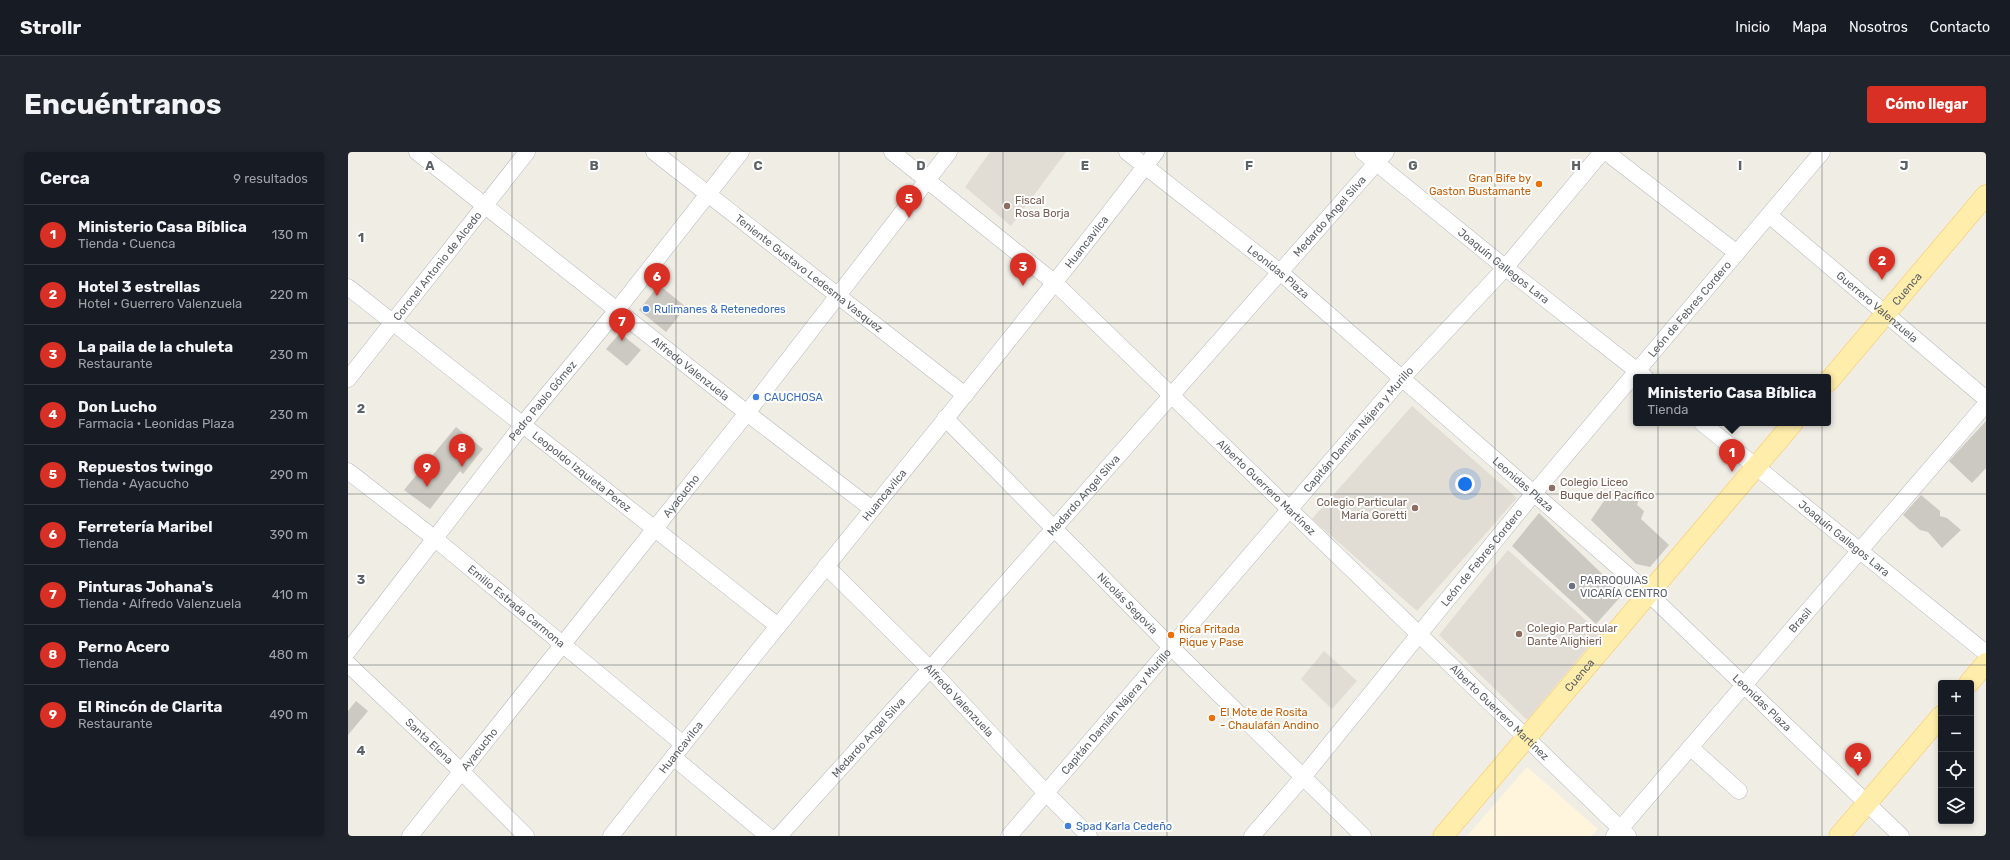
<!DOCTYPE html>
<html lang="es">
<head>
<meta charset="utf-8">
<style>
	:root { --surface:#171b24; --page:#20242c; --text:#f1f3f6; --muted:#9ea1a6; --line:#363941; --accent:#d93025 }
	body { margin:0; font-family:Rubik,sans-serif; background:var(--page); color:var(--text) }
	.controls { position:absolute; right:12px; bottom:12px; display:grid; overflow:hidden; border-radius:4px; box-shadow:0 2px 6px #0003 }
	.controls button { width:36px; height:36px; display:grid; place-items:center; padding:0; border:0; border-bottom:1px solid var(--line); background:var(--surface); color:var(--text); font:20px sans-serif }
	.you { position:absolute; left:1117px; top:332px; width:14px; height:14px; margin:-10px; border:3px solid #fff; border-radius:50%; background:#1a73e8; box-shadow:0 0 0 6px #1a73e833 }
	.badge { display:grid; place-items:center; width:26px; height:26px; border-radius:50%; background:var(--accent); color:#fff; font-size:13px; font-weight:700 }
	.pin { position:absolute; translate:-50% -33px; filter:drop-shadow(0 1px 2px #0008) }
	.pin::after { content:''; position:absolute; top:21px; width:14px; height:12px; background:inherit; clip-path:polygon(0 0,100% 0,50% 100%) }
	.popup { position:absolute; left:1285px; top:222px; width:198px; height:52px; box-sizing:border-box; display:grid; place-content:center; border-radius:4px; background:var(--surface); filter:drop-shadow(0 1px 3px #0005); font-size:13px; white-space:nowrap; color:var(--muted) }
	.popup b { font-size:15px; color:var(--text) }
	.popup::after { content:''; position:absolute; left:50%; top:100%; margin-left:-8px; border:8px solid transparent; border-top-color:var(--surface) }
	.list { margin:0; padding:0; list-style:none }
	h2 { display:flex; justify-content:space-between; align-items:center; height:52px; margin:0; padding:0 16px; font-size:17px }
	h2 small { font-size:13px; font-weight:400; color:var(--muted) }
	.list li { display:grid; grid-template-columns:26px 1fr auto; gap:12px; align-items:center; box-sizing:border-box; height:60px; padding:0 16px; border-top:1px solid var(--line) }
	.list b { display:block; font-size:15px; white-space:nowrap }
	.list p { margin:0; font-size:13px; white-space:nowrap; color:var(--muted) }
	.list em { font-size:13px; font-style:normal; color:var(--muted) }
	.icon { flex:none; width:22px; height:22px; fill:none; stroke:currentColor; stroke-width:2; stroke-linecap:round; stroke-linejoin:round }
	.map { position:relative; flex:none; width:1638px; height:684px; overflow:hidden; border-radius:4px }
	header { display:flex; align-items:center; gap:24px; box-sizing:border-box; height:56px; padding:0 20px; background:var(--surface); border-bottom:1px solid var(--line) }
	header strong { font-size:19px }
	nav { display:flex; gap:22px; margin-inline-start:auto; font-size:14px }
	.intro { display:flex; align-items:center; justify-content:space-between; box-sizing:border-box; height:96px; padding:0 24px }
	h1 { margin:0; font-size:28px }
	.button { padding:10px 18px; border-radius:4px; background:var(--accent); color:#fff; font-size:14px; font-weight:700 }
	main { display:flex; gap:24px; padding:0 24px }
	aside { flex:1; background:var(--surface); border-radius:4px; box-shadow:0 2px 6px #0003 }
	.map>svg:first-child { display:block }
	.commercial { fill:#fff5dc }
	.education { fill:#e1dcd4 }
	.building { fill:#ccc8c2 }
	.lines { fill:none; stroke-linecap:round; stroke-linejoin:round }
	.minor-casing { stroke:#b6b9bd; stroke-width:17 }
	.major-casing { stroke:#fbc453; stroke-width:21 }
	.minor { stroke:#fff; stroke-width:16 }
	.major { stroke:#ffedac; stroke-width:20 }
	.grid { fill:none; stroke:#5d6267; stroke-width:1; stroke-opacity:0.55 }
	.food-dot { fill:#e8710a; stroke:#fff; stroke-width:1.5 }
	.education-dot { fill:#8d6e63; stroke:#fff; stroke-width:1.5 }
	.shop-dot { fill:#3f7fe0; stroke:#fff; stroke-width:1.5 }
	.worship-dot { fill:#6b7280; stroke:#fff; stroke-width:1.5 }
	.labels { text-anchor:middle; stroke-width:4; stroke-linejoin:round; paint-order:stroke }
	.food-label { font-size:11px; fill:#c56008; stroke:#fff; text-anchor:start }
	.education-label { font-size:11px; fill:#785e54; stroke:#fff; text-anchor:start }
	.street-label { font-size:11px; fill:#5d6267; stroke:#fff }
	.shop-label { font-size:11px; fill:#366cbe; stroke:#fff; text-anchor:start }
	.worship-label { font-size:11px; fill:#5b616d; stroke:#fff; text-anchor:start }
	.grid-label { font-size:13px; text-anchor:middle; font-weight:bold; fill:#5d6267; stroke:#fff; stroke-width:4; stroke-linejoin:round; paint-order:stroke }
</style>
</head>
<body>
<header>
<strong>Strollr</strong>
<nav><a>Inicio</a><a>Mapa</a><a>Nosotros</a><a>Contacto</a></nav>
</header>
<div class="intro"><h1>Encuéntranos</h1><a class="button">Cómo llegar</a></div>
<main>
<aside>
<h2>Cerca<small>9 resultados</small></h2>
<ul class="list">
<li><span class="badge">1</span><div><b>Ministerio Casa Bíblica</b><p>Tienda · Cuenca</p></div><em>130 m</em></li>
<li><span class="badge">2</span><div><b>Hotel 3 estrellas</b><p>Hotel · Guerrero Valenzuela</p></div><em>220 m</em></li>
<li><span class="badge">3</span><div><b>La paila de la chuleta</b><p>Restaurante</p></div><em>230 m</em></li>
<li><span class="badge">4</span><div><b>Don Lucho</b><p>Farmacia · Leonidas Plaza</p></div><em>230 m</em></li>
<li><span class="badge">5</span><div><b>Repuestos twingo</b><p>Tienda · Ayacucho</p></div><em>290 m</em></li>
<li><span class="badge">6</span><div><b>Ferretería Maribel</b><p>Tienda</p></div><em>390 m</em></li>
<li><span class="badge">7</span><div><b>Pinturas Johana's</b><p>Tienda · Alfredo Valenzuela</p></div><em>410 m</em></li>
<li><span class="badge">8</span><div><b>Perno Acero</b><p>Tienda</p></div><em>480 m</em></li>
<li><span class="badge">9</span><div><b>El Rincón de Clarita</b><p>Restaurante</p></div><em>490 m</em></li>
</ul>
</aside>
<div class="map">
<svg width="1638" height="684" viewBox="0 0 1638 684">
	<rect width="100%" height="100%" fill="#f0ede5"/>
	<polygon class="commercial" points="1179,615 1250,677 1243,684 1119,684"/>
	<g class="education">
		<polygon points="642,0 718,0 663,74 617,35"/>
		<polygon points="1064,254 1169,346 1069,459 964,367"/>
		<polygon points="1160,398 1252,481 1179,568 1091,483"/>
		<polygon points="976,499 1009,529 984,557 953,527"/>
	</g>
	<g class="building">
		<polygon points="311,133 338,155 318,180 291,158"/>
		<polygon points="272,181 293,198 279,214 258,197"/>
		<polygon points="1638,269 1638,316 1624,331 1601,309"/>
		<polygon points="108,275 135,297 115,322 112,319 82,357 56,338"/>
		<polygon points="1277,338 1291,347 1289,353 1296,359 1293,367 1321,393 1302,415 1288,412 1243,368 1258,346 1269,348"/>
		<polygon points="1573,343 1592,359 1592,364 1599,366 1613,378 1594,396 1580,380 1572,378 1555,363"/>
		<polygon points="1191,361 1275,442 1248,472 1164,394"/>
		<polygon points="8,549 20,559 0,583 0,559"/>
	</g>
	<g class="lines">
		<g class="minor-casing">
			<g id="minor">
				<path id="s1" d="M69 0 399 261 524 357"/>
				<path id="s2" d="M306 0 617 243"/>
				<path id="s3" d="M544 0 707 131 1280 684"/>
				<path id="s4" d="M779 0 932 120 1300 441 1553 684"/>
				<path id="s5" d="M1015 0 1154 113 1297 225"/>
				<polyline points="1258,0 1389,101"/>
				<path id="s6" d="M1421 63 1638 247"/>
				<path id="s7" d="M0 135 430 474"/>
				<path id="s8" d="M0 227 179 0"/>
				<path id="s9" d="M597 266 823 495 1015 684"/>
				<path id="s10" d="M1354 271 1638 501"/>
				<path id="s11" d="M0 319 86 386 335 592"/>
				<path id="s12" d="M478 414 582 517 698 641 741 684"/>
				<path id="s13" d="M0 499 175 272 269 158 393 0"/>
				<path id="s14" d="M0 512 114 620 178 684"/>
				<polyline points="1342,595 1391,639"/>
				<polyline points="325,605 420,684"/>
				<path id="s15" d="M62 684 399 261 601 0"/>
				<path id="s16" d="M263 684C442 454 631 232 808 0"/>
				<path id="s17" d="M431 684 582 517 1038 0"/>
				<path id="s18" d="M661 684 1055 225 1157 116 1254 0"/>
				<path id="s19" d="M904 684 955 625 1186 341 1474 0"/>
				<path id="s20" d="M1266 684 1638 252"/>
			</g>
		</g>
		<g class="major-casing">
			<g id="major">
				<path id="s21" d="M1480 230 1638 43"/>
				<polyline points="1621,531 1638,511"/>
				<path id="s22" d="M1095 684 1445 271"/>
				<polyline points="1491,684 1593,564"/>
			</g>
		</g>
		<use href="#minor" class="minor"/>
		<use href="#major" class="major"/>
	</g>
	<path class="grid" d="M164 0V684M328 0V684M491 0V684M655 0V684M819 0V684M983 0V684M1147 0V684M1310 0V684M1474 0V684M0 171H1638M0 342H1638M0 513H1638"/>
	<g class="food-dot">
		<circle cx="1191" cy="32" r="4"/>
		<circle cx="823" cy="483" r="4"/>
		<circle cx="864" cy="566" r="4"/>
	</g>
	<g class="education-dot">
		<circle cx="659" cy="54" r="4"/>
		<circle cx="1204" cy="336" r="4"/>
		<circle cx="1067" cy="356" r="4"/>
		<circle cx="1171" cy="482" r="4"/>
	</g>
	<g class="shop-dot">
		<circle cx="298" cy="157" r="4"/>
		<circle cx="408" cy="245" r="4"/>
		<circle cx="720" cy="674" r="4"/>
	</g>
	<circle class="worship-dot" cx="1224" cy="434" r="4"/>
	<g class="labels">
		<g class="food-label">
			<text x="1183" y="30" text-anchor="end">Gran Bife by<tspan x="1183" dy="13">Gaston Bustamante</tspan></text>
			<text x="831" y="481">Rica Fritada<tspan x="831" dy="13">Pique y Pase</tspan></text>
			<text x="872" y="564">El Mote de Rosita<tspan x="872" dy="13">- Chaulafán Andino</tspan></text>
		</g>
		<g class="education-label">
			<text x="667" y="52">Fiscal<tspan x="667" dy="13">Rosa Borja</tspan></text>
			<text x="1212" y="334">Colegio Liceo<tspan x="1212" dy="13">Buque del Pacífico</tspan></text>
			<text x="1059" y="354" text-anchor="end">Colegio Particular<tspan x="1059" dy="13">María Goretti</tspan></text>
			<text x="1179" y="480">Colegio Particular<tspan x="1179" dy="13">Dante Alighieri</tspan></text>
		</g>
		<g class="street-label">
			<text dy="4" stroke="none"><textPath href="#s17" startOffset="829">Medardo Angel Silva</textPath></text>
			<text dy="4" stroke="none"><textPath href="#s16" startOffset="761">Huancavilca</textPath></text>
			<text dy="4" stroke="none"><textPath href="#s8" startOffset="144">Coronel Antonio de Alcedo</textPath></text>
			<text dy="4" stroke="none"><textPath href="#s5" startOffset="181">Joaquín Gallegos Lara</textPath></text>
			<text dy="4" stroke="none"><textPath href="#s4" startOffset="193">Leonidas Plaza</textPath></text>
			<text dy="4" stroke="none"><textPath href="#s2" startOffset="197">Teniente Gustavo Ledesma Vasquez</textPath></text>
			<text dy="4" stroke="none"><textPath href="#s21" startOffset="122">Cuenca</textPath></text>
			<text dy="4" stroke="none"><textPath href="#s6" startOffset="142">Guerrero Valenzuela</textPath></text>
			<text dy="4" stroke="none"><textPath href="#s19" startOffset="685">León de Febres Cordero</textPath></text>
			<text dy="4" stroke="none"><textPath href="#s1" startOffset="349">Alfredo Valenzuela</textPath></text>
			<text dy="4" stroke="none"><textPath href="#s13" startOffset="317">Pedro Pablo Gómez</textPath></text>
			<text dy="4" stroke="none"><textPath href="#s18" startOffset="536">Capitán Damián Nájera y Murillo</textPath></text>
			<text dy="4" stroke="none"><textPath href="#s7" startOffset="298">Leopoldo Izquieta Perez</textPath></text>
			<text dy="4" stroke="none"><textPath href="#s4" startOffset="517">Leonidas Plaza</textPath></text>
			<text dy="4" stroke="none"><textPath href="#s3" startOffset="503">Alberto Guerrero Martínez</textPath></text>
			<text dy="4" stroke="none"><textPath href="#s16" startOffset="437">Huancavilca</textPath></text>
			<text dy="4" stroke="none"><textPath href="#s15" startOffset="435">Ayacucho</textPath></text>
			<text dy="4" stroke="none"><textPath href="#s17" startOffset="457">Medardo Angel Silva</textPath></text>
			<text dy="4" stroke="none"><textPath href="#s10" startOffset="183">Joaquín Gallegos Lara</textPath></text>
			<text dy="4" stroke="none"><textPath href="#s19" startOffset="361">León de Febres Cordero</textPath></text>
			<text dy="4" stroke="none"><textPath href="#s9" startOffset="260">Nicolás Segovia</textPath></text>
			<text dy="4" stroke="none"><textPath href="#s11" startOffset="216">Emilio Estrada Carmona</textPath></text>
			<text dy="4" stroke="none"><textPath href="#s20" startOffset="285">Brasil</textPath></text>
			<text dy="4" stroke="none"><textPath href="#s22" startOffset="211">Cuenca</textPath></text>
			<text dy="4" stroke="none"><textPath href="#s12" startOffset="189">Alfredo Valenzuela</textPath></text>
			<text dy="4" stroke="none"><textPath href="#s4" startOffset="841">Leonidas Plaza</textPath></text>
			<text dy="4" stroke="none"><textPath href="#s18" startOffset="164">Capitán Damián Nájera y Murillo</textPath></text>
			<text dy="4" stroke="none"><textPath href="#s3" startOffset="827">Alberto Guerrero Martínez</textPath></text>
			<text dy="4" stroke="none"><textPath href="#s17" startOffset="133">Medardo Angel Silva</textPath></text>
			<text dy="4" stroke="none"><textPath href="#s14" startOffset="112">Santa Elena</textPath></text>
			<text dy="4" stroke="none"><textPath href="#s16" startOffset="113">Huancavilca</textPath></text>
			<text dy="4" stroke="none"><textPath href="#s15" startOffset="111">Ayacucho</textPath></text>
		</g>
		<g class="shop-label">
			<text x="306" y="161">Rulimanes &amp; Retenedores</text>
			<text x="416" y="249">CAUCHOSA</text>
			<text x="728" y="678">Spad Karla Cedeño</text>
		</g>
		<g class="worship-label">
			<text x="1232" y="432">PARROQUIAS<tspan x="1232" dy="13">VICARÍA CENTRO</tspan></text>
		</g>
	</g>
	<g class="grid-label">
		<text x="82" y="18">A</text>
		<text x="246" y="18">B</text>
		<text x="410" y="18">C</text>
		<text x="573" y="18">D</text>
		<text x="737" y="18">E</text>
		<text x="901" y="18">F</text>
		<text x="1065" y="18">G</text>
		<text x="1228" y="18">H</text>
		<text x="1392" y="18">I</text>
		<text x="1556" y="18">J</text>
		<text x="13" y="90">1</text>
		<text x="13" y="261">2</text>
		<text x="13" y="432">3</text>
		<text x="13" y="603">4</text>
	</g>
</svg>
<div class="controls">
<button>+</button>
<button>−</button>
<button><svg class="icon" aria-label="locate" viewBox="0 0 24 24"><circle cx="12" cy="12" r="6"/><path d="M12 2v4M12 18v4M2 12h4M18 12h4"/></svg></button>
<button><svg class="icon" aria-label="layers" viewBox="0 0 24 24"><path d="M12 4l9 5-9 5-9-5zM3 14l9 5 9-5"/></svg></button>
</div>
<div class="you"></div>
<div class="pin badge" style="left:1384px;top:320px">1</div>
<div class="popup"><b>Ministerio Casa Bíblica</b>Tienda</div>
<div class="pin badge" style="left:1534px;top:128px">2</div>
<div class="pin badge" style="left:675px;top:134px">3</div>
<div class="pin badge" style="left:1510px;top:624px">4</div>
<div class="pin badge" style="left:561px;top:66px">5</div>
<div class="pin badge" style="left:309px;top:144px">6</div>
<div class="pin badge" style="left:274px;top:189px">7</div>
<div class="pin badge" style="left:114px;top:315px">8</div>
<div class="pin badge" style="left:79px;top:335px">9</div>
</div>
</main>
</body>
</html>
